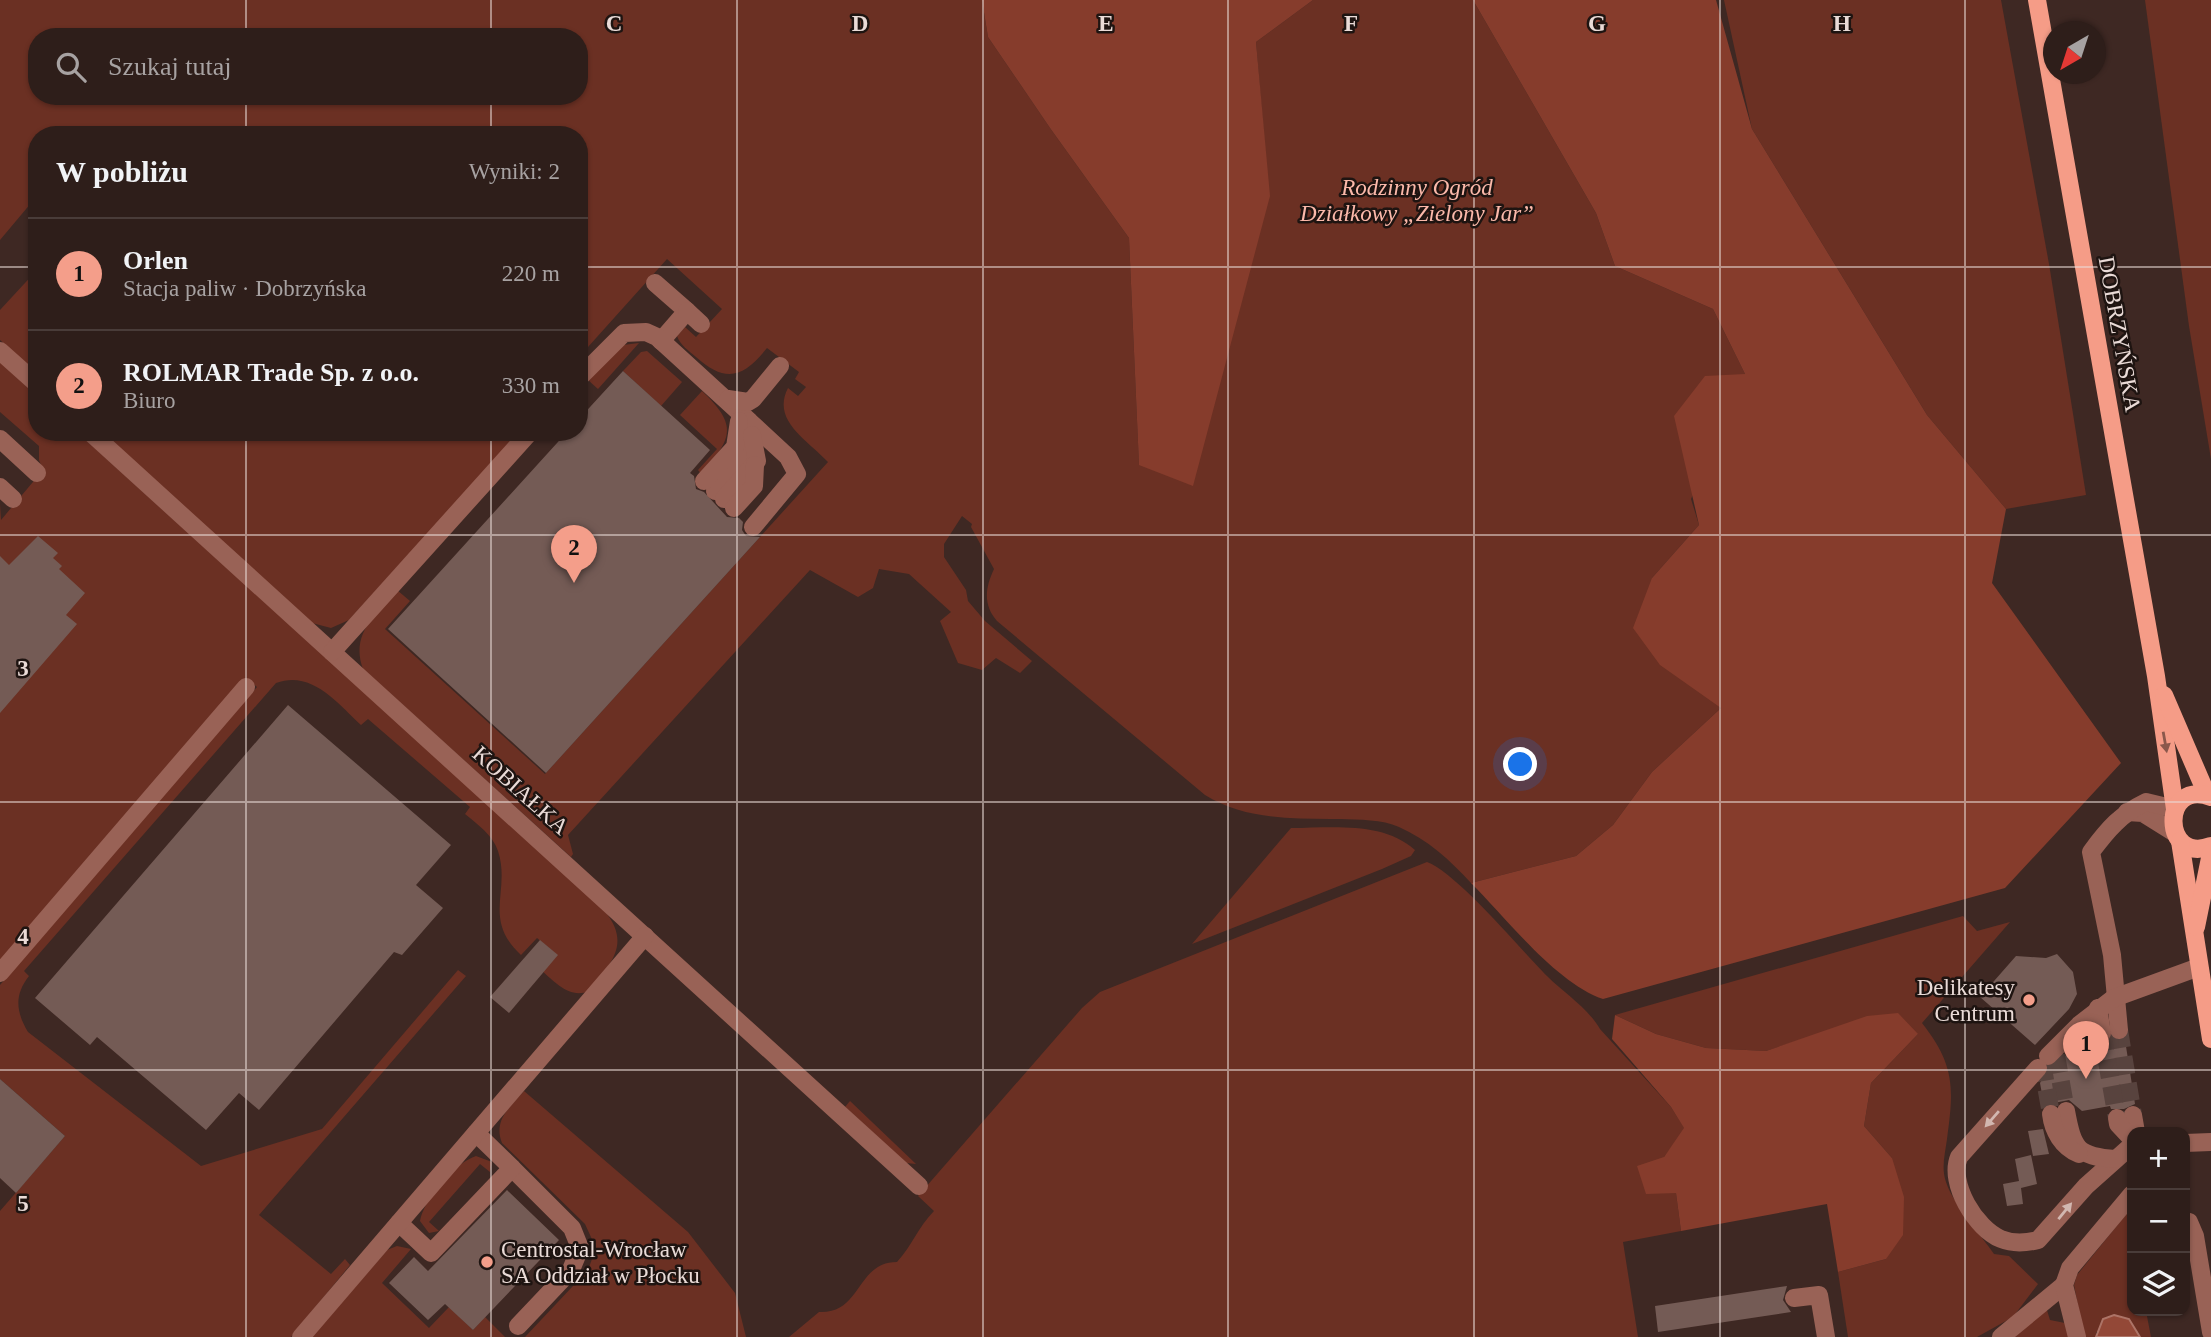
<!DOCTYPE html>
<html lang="pl">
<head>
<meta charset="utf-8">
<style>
	:root { --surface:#2e1e1a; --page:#3a2b27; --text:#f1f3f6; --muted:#a7a2a2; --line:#493c39; --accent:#f49e8a }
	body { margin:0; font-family:"Times New Roman",serif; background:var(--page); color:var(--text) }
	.controls { position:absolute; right:21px; bottom:21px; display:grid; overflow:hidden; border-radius:14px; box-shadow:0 2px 5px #0004 }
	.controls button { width:63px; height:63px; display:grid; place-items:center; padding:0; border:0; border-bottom:2px solid var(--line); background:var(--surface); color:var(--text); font:35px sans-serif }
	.compass { position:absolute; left:2043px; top:21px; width:63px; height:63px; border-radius:50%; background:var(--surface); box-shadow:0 2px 5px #0004; rotate:219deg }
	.you { position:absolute; left:1521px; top:765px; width:24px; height:24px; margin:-18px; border:5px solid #fff; border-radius:50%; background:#1a73e8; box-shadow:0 0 0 10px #1a73e833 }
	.badge { display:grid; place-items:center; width:46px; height:46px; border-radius:50%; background:var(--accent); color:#111; font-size:23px; font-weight:700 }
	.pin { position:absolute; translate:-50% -58px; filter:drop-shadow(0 2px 4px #0008) }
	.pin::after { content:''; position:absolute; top:37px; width:24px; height:21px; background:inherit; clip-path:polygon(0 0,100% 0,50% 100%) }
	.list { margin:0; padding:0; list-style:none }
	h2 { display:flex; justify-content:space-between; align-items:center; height:91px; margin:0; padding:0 28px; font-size:30px }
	h2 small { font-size:23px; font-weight:400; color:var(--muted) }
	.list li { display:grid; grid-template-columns:46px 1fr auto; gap:21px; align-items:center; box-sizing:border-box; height:112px; padding:0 28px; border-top:2px solid var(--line) }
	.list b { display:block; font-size:26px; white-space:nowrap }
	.list p { margin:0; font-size:23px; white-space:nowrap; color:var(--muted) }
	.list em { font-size:23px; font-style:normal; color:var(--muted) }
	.icon { flex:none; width:38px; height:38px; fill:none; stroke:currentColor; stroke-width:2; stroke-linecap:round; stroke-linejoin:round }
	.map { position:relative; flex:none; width:2211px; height:1337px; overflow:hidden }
	.search { position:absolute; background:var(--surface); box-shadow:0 2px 5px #0004; left:28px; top:28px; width:560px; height:77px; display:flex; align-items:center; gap:18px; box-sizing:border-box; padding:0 24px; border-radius:28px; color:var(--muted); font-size:26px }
	.panel { position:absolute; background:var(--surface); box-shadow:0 2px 5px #0004; left:28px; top:126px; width:560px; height:315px; border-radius:28px }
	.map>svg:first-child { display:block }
	.green { fill:#6b3023; fill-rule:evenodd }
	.forest { fill:#863c2c }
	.water { fill:#934837; stroke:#ad7467; stroke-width:2 }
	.building { fill:#745b55 }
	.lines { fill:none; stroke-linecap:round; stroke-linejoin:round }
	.minor-tunnel { stroke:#58433e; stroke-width:18; stroke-dasharray:18 9; stroke-linecap:butt }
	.minor { stroke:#996256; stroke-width:18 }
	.major { stroke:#f59c87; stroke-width:18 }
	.oneway { fill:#8a584c }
	.oneway2 { fill:#d2b7b0 }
	.grid { fill:none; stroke:#eadbd7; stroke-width:2; stroke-opacity:0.55 }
	.poi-dot { fill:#f49e8a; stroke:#1e1411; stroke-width:2.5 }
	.labels { text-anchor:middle; stroke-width:5; stroke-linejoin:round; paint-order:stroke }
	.park-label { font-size:23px; font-style:italic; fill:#fcb9aa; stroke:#1e1411 }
	.street-label { font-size:23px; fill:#eadbd7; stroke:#1e1411 }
	.poi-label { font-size:23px; fill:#eadbd7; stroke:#1e1411; text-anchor:end }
	.grid-label { font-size:23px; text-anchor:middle; font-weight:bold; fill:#eadbd7; stroke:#1e1411; stroke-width:5; stroke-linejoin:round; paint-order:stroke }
</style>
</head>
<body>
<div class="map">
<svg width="2211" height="1337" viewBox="0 0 2211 1337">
	<rect width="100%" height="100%" fill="#3e2823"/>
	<g class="green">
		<path d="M0 0H982L988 37 1050 128 1129 238 1139 464 1269 196 1256 42 1313 0H1473L1596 213 1615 266 1713 309 1745 374 1691 499 1699 525 1652 578 1721 708 1652 772 1613 825 1576 856 1471 883C1450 860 1428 840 1399 827 1382 819 1359 820 1341 819 1294 819 1245 820 1205 795L997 621C983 605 985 588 994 569L971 527 972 524 962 516 944 544V557L966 590 968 601 985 621 1032 661 1020 673 996 658 982 670 958 663 940 621 951 612 909 574 879 569 873 588 858 597 810 570 568 835 573 854 571 857 363 669C350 634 376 614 397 590L410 601 385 629 545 774 828 462C808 440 771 421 788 388L798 396 806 387 795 379 799 372 767 348C744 377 726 384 696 357 689 351 680 345 677 336L685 327 696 337 722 309 667 259 588 347 579 366V135H37V196L0 240ZM37 37H579V96H37Z"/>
		<polygon points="1724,0 2001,0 2049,264 2086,495 2006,509 1927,415 1752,129"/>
		<polygon points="2145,0 2211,0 2211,459 2189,326"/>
		<polygon points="37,270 37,373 0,340 0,310"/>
		<polygon points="639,343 598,389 588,380 623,345"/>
		<polygon points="647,351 682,382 661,406 623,371 641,352"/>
		<path d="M0 362 37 396V432H77L604 910C632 944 611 963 589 991 570 999 556 983 542 971L556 954 537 938 521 955C482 919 511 891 498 851 493 835 477 824 465 814L470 807 368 719 361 725C337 703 312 670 276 683L24 971 29 976C14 995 16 1012 28 1032L201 1166 322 1129 458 970 466 976 259 1215 331 1274 345 1259 350 1265 291 1337H0V1211L65 1136 0 1079V985L257 687 246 678 0 963V504L1 520 43 470 39 460V446L0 412Z"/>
		<path d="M702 391C739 426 732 439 701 474L698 470 717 449 680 415Z"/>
		<polygon points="102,432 520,432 349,620 331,628 312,623"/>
		<path d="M1291 828C1332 828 1383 821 1415 850L1411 856 1382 869 1192 944Z"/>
		<path d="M1427 862C1457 873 1521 950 1547 976 1565 994 1587 1007 1600 1029L1671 1107 1685 1129 1664 1157 1676 1193 1681 1231 1623 1242 1638 1337H789L819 1312C862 1314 856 1262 897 1262 912 1246 918 1227 934 1211L918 1196 1082 1008 1100 992Z"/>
		<path d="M1963 916 1977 931 2010 922 1922 1023C1955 1065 1954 1088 1947 1139 1945 1154 1941 1168 1946 1182 1953 1204 1981 1235 1994 1254L2009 1256 2038 1284 2013 1317 1977 1337H1848L1838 1272 1886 1259 1892 1158 1864 1126 1871 1083 1918 1034 1812 1036 1766 1051 1706 1048 1656 1034 1615 1015Z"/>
		<path d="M524 1091 688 1232 735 1293 746 1337H525L588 1270 596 1248 585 1224 502 1143C493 1120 510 1107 524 1091Z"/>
		<polygon points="850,1101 916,1164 906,1163 845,1107"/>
		<path d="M476 1156 492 1162 490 1172 480 1164 429 1222 439 1231 429 1233 420 1221C424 1199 454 1163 476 1156Z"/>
		<polygon points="2128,1212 2132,1234 2132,1311 2146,1311 2151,1337 2140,1337 2138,1332 2096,1332 2096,1337 2084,1337 2074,1285 2077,1275"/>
		<polygon points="397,1246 411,1249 382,1283 429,1328 449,1307 473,1330 485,1317 505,1337 312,1337 387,1250"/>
		<polygon points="2046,1307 2050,1320 2065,1323 2069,1337 2015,1337"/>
	</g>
	<g class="forest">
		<polygon points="982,0 1313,0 1256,42 1270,196 1193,486 1139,465 1129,238 1050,128 988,37"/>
		<path d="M1473 0H1716L1752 129 1927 415 2006 509 1992 583 2121 763 2005 888 1603 999C1556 983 1507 919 1471 883L1576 856 1613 825 1652 772 1721 708 1660 665 1633 628 1652 578 1699 525 1674 416 1705 376 1745 374 1713 309 1615 266 1596 213Z"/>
		<polygon points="1898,1013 1918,1034 1871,1083 1864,1126 1892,1158 1904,1197 1903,1235 1886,1259 1838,1272 1827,1204 1681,1231 1676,1193 1646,1194 1637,1166 1664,1157 1684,1128 1671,1107 1612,1039 1615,1015 1656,1034 1706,1048 1766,1051 1867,1016"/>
	</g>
	<polygon class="water" points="2114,1315 2129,1319 2140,1337 2096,1337 2103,1319"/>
	<g class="building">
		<polygon points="623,371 710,450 690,473 694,476 696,489 704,492 727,517 739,518 743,522 742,530 746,536 760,537 546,773 388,629 567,432 579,432 579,419"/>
		<polygon points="38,536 58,553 53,558 62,566 59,569 85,593 66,615 77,624 0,713 0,556 9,565"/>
		<polygon points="288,705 451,845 416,885 443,908 402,955 394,952 259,1110 239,1093 206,1130 97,1037 90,1045 35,998"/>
		<polygon points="540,940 558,955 509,1013 490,997"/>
		<polygon points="2057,954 2073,972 2077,994 2069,1009 2035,1045 1980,997 2016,956 2046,958"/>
		<polygon points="2112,1038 2125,1040 2135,1104 2124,1109 2111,1109 2110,1106 2082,1111 2069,1100 2044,1105 2040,1083 2049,1067 2066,1055 2100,1048 2099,1044"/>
		<polygon points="0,1079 65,1136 16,1193 0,1178"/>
		<polygon points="2043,1129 2049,1154 2033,1156 2028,1131"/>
		<polygon points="2031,1155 2037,1184 2021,1188 2023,1204 2007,1206 2003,1184 2019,1181 2015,1159"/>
		<polygon points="507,1190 559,1240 473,1330 445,1304 428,1320 389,1283 414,1257 428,1271"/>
		<polygon points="1787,1286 1783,1300 1791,1312 1658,1332 1655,1306"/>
	</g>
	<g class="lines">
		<g class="minor-tunnel">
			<polyline points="2119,1030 2133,1115"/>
			<polyline points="2102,1033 2117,1118"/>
			<polyline points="2056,1055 2066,1111"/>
			<polyline points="2042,1063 2051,1114"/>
		</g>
		<g class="minor">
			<polyline points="655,283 687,311 661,341"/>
			<polyline points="687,311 701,324"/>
			<polyline points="0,351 37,384"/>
			<polyline points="579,378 624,333 646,332 657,337 749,421 749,447 715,491"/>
			<polyline points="728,399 748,402 753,399 780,366"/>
			<polyline points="749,421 788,457 797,474 753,527"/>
			<polyline points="90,432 919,1186"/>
			<polyline points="0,439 37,473"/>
			<polyline points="704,481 735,447 739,421"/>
			<polyline points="0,487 13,499"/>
			<polyline points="724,499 757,461 752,435"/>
			<polyline points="734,508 754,486 755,465"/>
			<polyline points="332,652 530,432"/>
			<polyline points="2127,812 2143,813 2175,833"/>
			<polyline points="0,973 246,687"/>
			<polyline points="2098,1008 2102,1033"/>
			<path d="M2119 1030 2112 955 2091 852C2108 829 2121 814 2146 802L2175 809"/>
			<polyline points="2048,1056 2079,1025 2114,998 2199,967"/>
			<path d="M2038 1068 1959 1157C1948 1183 1976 1229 2001 1239 2013 1244 2026 1243 2038 1240L2086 1186 2132 1145"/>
			<path d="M2066 1111C2073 1149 2077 1156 2115 1159"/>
			<path d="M2051 1114C2053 1131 2062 1147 2079 1154"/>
			<polyline points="2133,1115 2136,1132"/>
			<polyline points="2117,1118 2118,1124 2132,1139"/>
			<polyline points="2185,1143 2211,1142"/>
			<polyline points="512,1168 572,1228 580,1248 571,1270 518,1326"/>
			<polyline points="2185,1221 2189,1222 2195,1236 2211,1332"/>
			<polyline points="399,1223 431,1253 512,1168 476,1133"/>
			<polyline points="1794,1298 1819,1295 1826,1337"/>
			<polyline points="301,1337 645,936"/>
			<polyline points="2001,1337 2064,1285"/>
			<polyline points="2077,1337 2064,1285 2070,1268 2132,1194"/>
		</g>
		<g class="major">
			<polyline points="2037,0 2156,676 2175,809"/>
			<polyline points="2164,695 2207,795"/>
			<path d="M2211 797C2160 778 2162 865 2211 846"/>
			<polyline points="2180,841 2211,1039"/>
			<polyline points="2196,927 2211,853"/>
		</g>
	</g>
	<defs><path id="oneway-solid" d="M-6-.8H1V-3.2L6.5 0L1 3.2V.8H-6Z" transform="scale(1.75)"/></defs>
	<use class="oneway" href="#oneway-solid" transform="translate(2165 742) rotate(80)"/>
	<g class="oneway2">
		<use href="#oneway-solid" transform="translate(1992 1119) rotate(131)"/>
		<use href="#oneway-solid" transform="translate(2065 1211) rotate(-51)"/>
	</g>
	<path class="grid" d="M246 0V37M491 0V37M737 0V1337M983 0V1337M1228 0V1337M1474 0V1337M1720 0V1337M1965 0V1337M246 96V135M491 96V135M0 267H37M579 267H2211M246 432V1337M491 432V1337M0 535H2211M0 802H2211M0 1070H2211"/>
	<g class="poi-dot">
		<circle cx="2029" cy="1000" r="7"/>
		<circle cx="487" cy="1262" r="7"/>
	</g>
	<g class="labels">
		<g class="park-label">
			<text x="1417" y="195">Rodzinny Ogród<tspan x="1417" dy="26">Działkowy „Zielony Jar”</tspan></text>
		</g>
		<g class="street-label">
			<text transform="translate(2120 334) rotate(80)" y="8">DOBRZYŃSKA</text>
			<text transform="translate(521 790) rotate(42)" y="8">KOBIAŁKA</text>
		</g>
		<g class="poi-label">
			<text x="2015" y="995">Delikatesy<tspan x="2015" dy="26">Centrum</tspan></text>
			<text x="501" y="1257" text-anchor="start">Centrostal-Wrocław<tspan x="501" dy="26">SA Oddział w Płocku</tspan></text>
		</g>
	</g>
	<g class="grid-label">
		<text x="614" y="31">C</text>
		<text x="860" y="31">D</text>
		<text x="1106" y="31">E</text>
		<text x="1351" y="31">F</text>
		<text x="1597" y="31">G</text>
		<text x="1842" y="31">H</text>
		<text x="23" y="676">3</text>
		<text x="23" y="944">4</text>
		<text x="23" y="1211">5</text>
	</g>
</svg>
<div class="controls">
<button>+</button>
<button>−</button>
<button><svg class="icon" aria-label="layers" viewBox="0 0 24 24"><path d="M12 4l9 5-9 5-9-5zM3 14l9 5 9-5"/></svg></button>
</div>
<svg class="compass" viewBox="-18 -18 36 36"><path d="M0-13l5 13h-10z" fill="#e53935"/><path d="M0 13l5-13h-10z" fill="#a7a2a2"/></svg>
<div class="you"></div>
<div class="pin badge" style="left:2086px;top:1079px">1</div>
<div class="pin badge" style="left:574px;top:583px">2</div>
<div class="search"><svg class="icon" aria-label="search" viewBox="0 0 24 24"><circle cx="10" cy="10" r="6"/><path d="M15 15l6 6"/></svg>Szukaj tutaj</div>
<section class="panel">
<h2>W pobliżu<small>Wyniki: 2</small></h2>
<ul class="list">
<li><span class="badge">1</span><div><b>Orlen</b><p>Stacja paliw · Dobrzyńska</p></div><em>220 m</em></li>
<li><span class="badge">2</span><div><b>ROLMAR Trade Sp. z o.o.</b><p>Biuro</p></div><em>330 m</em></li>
</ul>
</section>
</div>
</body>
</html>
